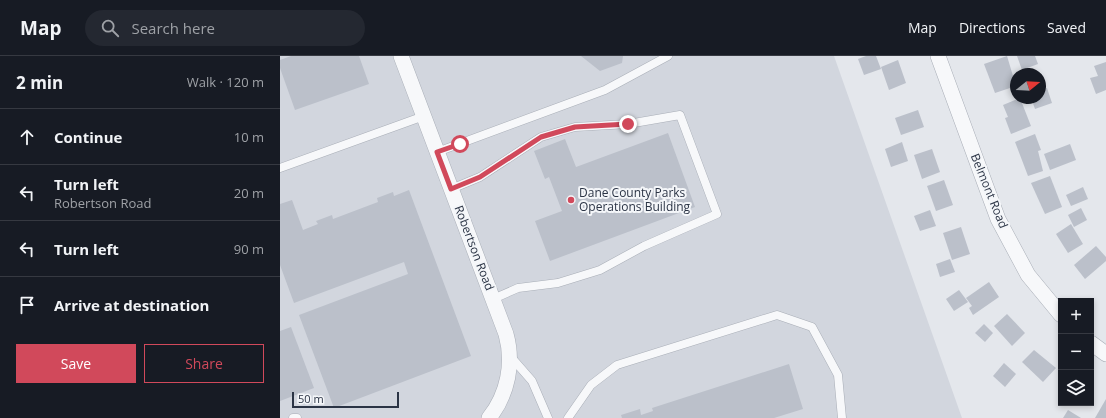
<!DOCTYPE html>
<html lang="en">
<head>
<meta charset="utf-8">
<style>
	:root { --surface:#171b24; --page:#242831; --text:#f1f3f6; --muted:#9ea1a6; --line:#363941; --accent:#d1495b }
	body { margin:0; font-family:"Open Sans",sans-serif; background:var(--page); color:var(--text) }
	.controls { position:absolute; right:12px; bottom:12px; display:grid; overflow:hidden; border-radius:0px; box-shadow:0 2px 6px #0003 }
	.controls button { width:36px; height:36px; display:grid; place-items:center; padding:0; border:0; border-bottom:1px solid var(--line); background:var(--surface); color:var(--text); font:20px sans-serif }
	.compass { position:absolute; left:730px; top:12px; width:36px; height:36px; border-radius:50%; background:var(--surface); box-shadow:0 2px 6px #0003; rotate:72deg }
	.scale { position:absolute; left:12px; bottom:10px; width:107px; box-sizing:border-box; padding-left:4px; border:2px solid #2b3445; border-top:0; font-size:11px; line-height:14px; white-space:nowrap; color:#2b3445; -webkit-text-stroke:3px #f4f6f9; paint-order:stroke }
	.stop { position:absolute; width:12px; height:12px; margin:-9px; border:3px solid #d1495b; border-radius:50%; background:#fff }
	.stop.end { background:#d1495b; border-color:#fff; box-shadow:0 1px 4px #0008 }
	.list { margin:0; padding:0; list-style:none }
	h2 { display:flex; justify-content:space-between; align-items:center; height:52px; margin:0; padding:0 16px; font-size:17px }
	h2 small { font-size:13px; font-weight:400; color:var(--muted) }
	.list li { display:grid; grid-template-columns:26px 1fr auto; gap:12px; align-items:center; box-sizing:border-box; height:56px; padding:0 16px; border-top:1px solid var(--line) }
	.list b { display:block; font-size:15px; white-space:nowrap }
	.list p { margin:0; font-size:13px; white-space:nowrap; color:var(--muted) }
	.list em { font-size:13px; font-style:normal; color:var(--muted) }
	.actions { display:flex; gap:8px; padding:12px 16px }
	.actions a { flex:1; padding:9px 0; border:1px solid var(--accent); border-radius:0px; text-align:center; font-size:14px; color:var(--accent) }
	.actions .main { background:var(--accent); color:#fff }
	.icon { flex:none; width:22px; height:22px; fill:none; stroke:currentColor; stroke-width:2; stroke-linecap:round; stroke-linejoin:round }
	.map { position:relative; flex:none; width:826px; height:362px; overflow:hidden }
	header { display:flex; align-items:center; gap:24px; box-sizing:border-box; height:56px; padding:0 20px; background:var(--surface); border-bottom:1px solid var(--line) }
	header strong { font-size:19px }
	nav { display:flex; gap:22px; margin-inline-start:auto; font-size:14px }
	.search { width:280px; height:36px; background:var(--page); display:flex; align-items:center; gap:10px; box-sizing:border-box; padding:0 14px; border-radius:22px; color:var(--muted); font-size:15px }
	main { display:flex }
	aside { flex:1; background:var(--surface) }
	.map>svg:first-child { display:block }
	.built { fill:#d2d6de }
	.building { fill:#bbc0ca }
	.lines { fill:none; stroke-linecap:round; stroke-linejoin:round }
	.service-casing { stroke:#a9aeb7; stroke-width:9 }
	.minor-casing { stroke:#a9aeb7; stroke-width:16 }
	.service { stroke:#f7f8fa; stroke-width:8 }
	.minor { stroke:#f7f8fa; stroke-width:15 }
	.route { stroke:#d1495b; stroke-width:5 }
	.poi-dot { fill:#d1495b; stroke:#f4f6f9; stroke-width:1.5 }
	.labels { text-anchor:middle; stroke-width:4; stroke-linejoin:round; paint-order:stroke }
	.street-label { font-size:12px; fill:#2b3445; stroke:#f4f6f9 }
	.poi-label { font-size:12px; fill:#2b3445; stroke:#f4f6f9; text-anchor:start }
</style>
</head>
<body>
<header>
<strong>Map</strong>
<div class="search"><svg class="icon" aria-label="search" viewBox="0 0 24 24"><circle cx="10" cy="10" r="6"/><path d="M15 15l6 6"/></svg>Search here</div>
<nav><a>Map</a><a>Directions</a><a>Saved</a></nav>
</header>
<main>
<aside>
<h2>2 min<small>Walk · 120 m</small></h2>
<ul class="list">
<li><svg class="icon" aria-label="ahead" viewBox="0 0 24 24"><path d="M12 20V5M6 11l6-6 6 6"/></svg><div><b>Continue</b></div><em>10 m</em></li>
<li><svg class="icon" aria-label="left" viewBox="0 0 24 24"><path d="M17 20v-9H6M10 6l-5 5 5 5"/></svg><div><b>Turn left</b><p>Robertson Road</p></div><em>20 m</em></li>
<li><svg class="icon" aria-label="left" viewBox="0 0 24 24"><path d="M17 20v-9H6M10 6l-5 5 5 5"/></svg><div><b>Turn left</b></div><em>90 m</em></li>
<li><svg class="icon" aria-label="arrive" viewBox="0 0 24 24"><path d="M6 21V4h12l-3 4 3 4H6"/></svg><div><b>Arrive at destination</b></div></li>
</ul>
<div class="actions"><a class="main">Save</a><a>Share</a></div>
</aside>
<div class="map">
<svg width="826" height="362" viewBox="0 0 826 362">
	<rect width="100%" height="100%" fill="#e4e7ec"/>
	<polygon class="built" points="0,0 554,0 682,362 0,362"/>
	<g class="building">
		<polygon points="11,0 79,0 89,28 15,54 0,12 0,4"/>
		<polygon points="301,0 343,0 342,7 320,15"/>
		<polygon points="586,0 596,0 601,13 584,19 578,3"/>
		<polygon points="727,0 736,30 715,37 704,8"/>
		<polygon points="737,0 755,0 758,8 742,14"/>
		<polygon points="618,4 626,27 609,34 601,11"/>
		<polygon points="826,6 826,34 816,38 810,22 818,20 814,10"/>
		<polygon points="767,32 772,47 755,53 751,42 760,42 760,34"/>
		<polygon points="740,42 751,70 731,78 725,62 728,61 723,49"/>
		<polygon points="638,54 644,71 621,79 615,62"/>
		<polygon points="388,77 415,151 270,205 255,165 282,155 269,121 265,123 254,95 285,83 296,111"/>
		<polygon points="755,78 761,94 758,95 763,115 748,120 735,86"/>
		<polygon points="622,86 628,105 611,111 605,93"/>
		<polygon points="790,88 796,104 770,114 764,98"/>
		<polygon points="652,93 660,116 642,123 634,99"/>
		<polygon points="770,120 782,151 765,158 751,127"/>
		<polygon points="664,124 673,149 656,155 647,130"/>
		<polygon points="803,131 808,143 791,150 786,139"/>
		<polygon points="129,134 191,300 54,352 19,259 128,218 124,206 14,247 0,209 0,148 12,144 23,174 38,168 36,165 52,159 53,163 98,146 97,142 113,136 114,140"/>
		<polygon points="801,152 807,164 794,171 788,159"/>
		<polygon points="650,154 656,170 640,175 634,160"/>
		<polygon points="791,168 803,188 788,197 776,178"/>
		<polygon points="681,171 690,198 672,204 663,177"/>
		<polygon points="816,190 826,201 826,205 805,223 794,209"/>
		<polygon points="670,203 675,216 660,221 656,208"/>
		<polygon points="709,226 719,241 693,259 689,252 692,250 686,242"/>
		<polygon points="679,234 688,246 674,255 666,243"/>
		<polygon points="727,258 745,277 732,290 714,270"/>
		<polygon points="704,268 713,277 705,286 695,277"/>
		<polygon points="11,271 34,332 0,345 0,275"/>
		<polygon points="754,294 776,312 763,326 742,306"/>
		<polygon points="724,307 736,318 725,331 713,320"/>
		<polygon points="509,308 523,353 494,362 342,362 341,359 360,353 361,359 373,355 372,352"/>
		<polygon points="826,343 826,362 815,362"/>
		<polygon points="788,354 801,362 783,362"/>
	</g>
	<g class="lines">
		<g class="service-casing">
			<g id="service">
				<polyline points="157,96 325,34 388,0"/>
				<polyline points="0,112 144,60"/>
				<polyline points="171,133 200,121 261,81 295,71 348,68 400,59 437,158 364,190 320,214 278,227 238,232 213,243"/>
				<polyline points="231,301 252,325 268,362"/>
				<polyline points="13,362 17,362"/>
				<polyline points="288,362 311,329 337,309 497,259 532,271 558,319 562,362"/>
			</g>
		</g>
		<g class="minor-casing">
			<g id="minor">
				<path d="M121 0 226 278C234 307 228 338 209 362"/>
				<polyline points="658,0 718,163 748,219 781,259"/>
				<polyline points="811,287 826,298"/>
			</g>
		</g>
		<use href="#service" class="service"/>
		<use href="#minor" class="minor"/>
	</g>
	<g class="lines">
		<polyline class="route" points="180,88 157,96 171,133 200,121 261,81 295,71 348,68"/>
	</g>
	<circle class="poi-dot" cx="291" cy="144" r="4"/>
	<g class="labels">
		<g class="street-label">
			<text transform="translate(709 135) rotate(68)" y="4">Belmont Road</text>
			<text transform="translate(194 192) rotate(69)" y="4">Robertson Road</text>
		</g>
		<g class="poi-label">
			<text x="299" y="141">Dane County Parks<tspan x="299" dy="14">Operations Building</tspan></text>
		</g>
	</g>
</svg>
<div class="controls">
<button>+</button>
<button>−</button>
<button><svg class="icon" aria-label="layers" viewBox="0 0 24 24"><path d="M12 4l9 5-9 5-9-5zM3 14l9 5 9-5"/></svg></button>
</div>
<svg class="compass" viewBox="-18 -18 36 36"><path d="M0-13l5 13h-10z" fill="#e53935"/><path d="M0 13l5-13h-10z" fill="#9ea1a6"/></svg>
<div class="scale">50 m</div>
<div class="stop" style="left:180px;top:88px"></div>
<div class="stop end" style="left:348px;top:68px"></div>
</div>
</main>
</body>
</html>
